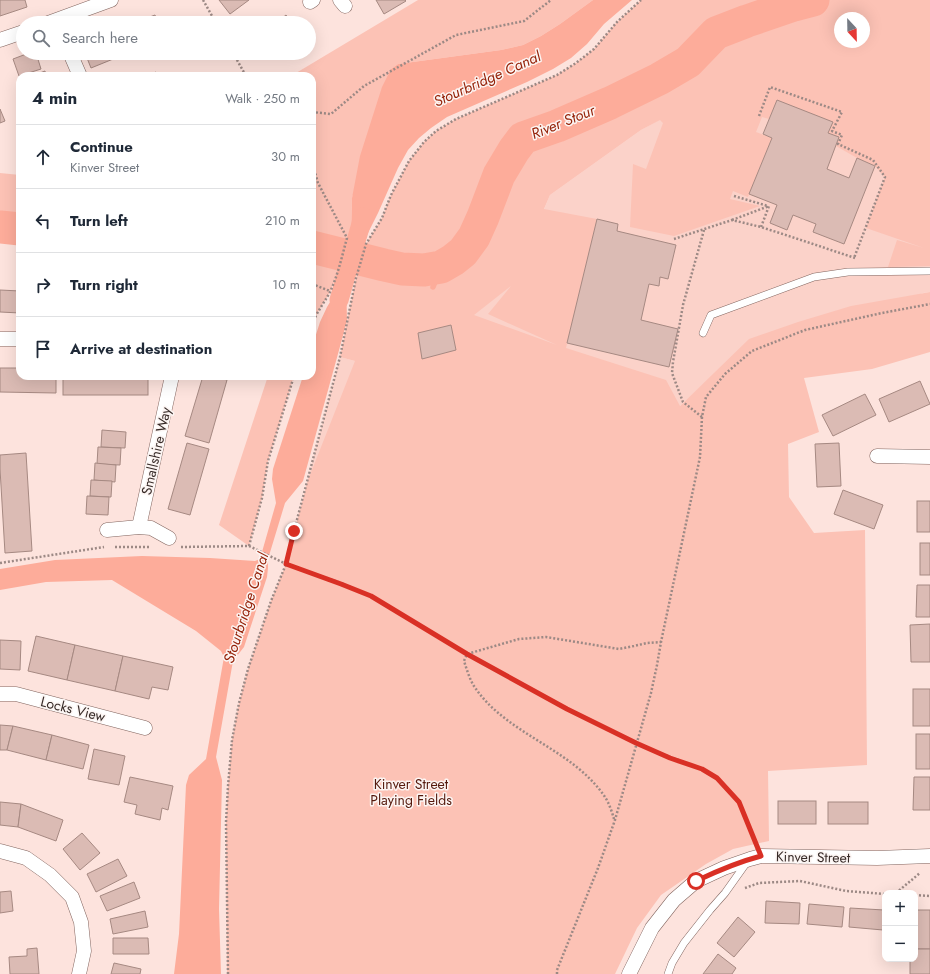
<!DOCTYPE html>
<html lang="en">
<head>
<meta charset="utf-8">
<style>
	:root { --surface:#fff; --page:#f6f6f7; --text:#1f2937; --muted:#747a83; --line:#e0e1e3 }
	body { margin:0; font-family:Jost,sans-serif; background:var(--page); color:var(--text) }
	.controls { position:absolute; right:12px; bottom:12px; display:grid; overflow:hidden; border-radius:8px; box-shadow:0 4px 16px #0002 }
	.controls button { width:36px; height:36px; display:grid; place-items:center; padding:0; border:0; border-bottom:1px solid var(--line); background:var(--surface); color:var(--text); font:20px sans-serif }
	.compass { position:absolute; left:834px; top:12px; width:36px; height:36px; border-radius:50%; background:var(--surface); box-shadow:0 4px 16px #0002; rotate:158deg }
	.stop { position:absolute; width:12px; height:12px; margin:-9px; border:3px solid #d93025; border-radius:50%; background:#fff }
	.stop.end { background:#d93025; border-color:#fff; box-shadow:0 1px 4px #0008 }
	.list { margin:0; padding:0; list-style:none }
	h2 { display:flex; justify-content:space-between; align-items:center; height:52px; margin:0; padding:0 16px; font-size:17px }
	h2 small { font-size:13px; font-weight:400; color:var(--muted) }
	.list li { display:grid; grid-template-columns:26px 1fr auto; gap:12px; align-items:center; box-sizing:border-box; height:64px; padding:0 16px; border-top:1px solid var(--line) }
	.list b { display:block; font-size:15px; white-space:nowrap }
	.list p { margin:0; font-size:13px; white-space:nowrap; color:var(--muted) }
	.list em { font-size:13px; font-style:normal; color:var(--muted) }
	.icon { flex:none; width:22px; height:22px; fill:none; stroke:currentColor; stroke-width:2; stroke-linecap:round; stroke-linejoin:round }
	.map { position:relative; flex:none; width:930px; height:974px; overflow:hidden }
	.search { position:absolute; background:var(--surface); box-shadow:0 4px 16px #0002; left:16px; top:16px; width:300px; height:44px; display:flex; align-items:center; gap:10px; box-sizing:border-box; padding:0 14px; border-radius:22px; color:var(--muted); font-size:15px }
	.panel { position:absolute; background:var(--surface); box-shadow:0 4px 16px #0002; left:16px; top:72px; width:300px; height:308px; border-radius:12px }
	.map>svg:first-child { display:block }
	.built { fill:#fbd2c9 }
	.green { fill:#fcc2b5; fill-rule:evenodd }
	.water { fill:#fdac9a }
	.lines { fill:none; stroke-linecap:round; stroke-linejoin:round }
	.stream { stroke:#fdac9a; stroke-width:5.5 }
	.canal { stroke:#fdac9a; stroke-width:19 }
	.river { stroke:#fdac9a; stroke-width:33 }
	.building { fill:#dbbbb4; stroke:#a68982 }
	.service-casing { stroke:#82655f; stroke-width:8 }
	.minor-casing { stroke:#82655f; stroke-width:15 }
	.path { stroke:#9c8985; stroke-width:2.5; stroke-dasharray:2 2; stroke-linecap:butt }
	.service { stroke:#fff; stroke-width:7 }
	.minor { stroke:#fff; stroke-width:14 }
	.route { stroke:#d93025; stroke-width:5 }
	.labels { text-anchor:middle; stroke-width:3; stroke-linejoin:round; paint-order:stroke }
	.street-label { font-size:14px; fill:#372b28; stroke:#fcf5f3 }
	.park-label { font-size:14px; fill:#55190c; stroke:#fcf5f3 }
	.water-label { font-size:15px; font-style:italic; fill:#96240b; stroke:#fcf5f3 }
</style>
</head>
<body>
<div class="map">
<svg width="930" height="974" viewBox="0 0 930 974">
	<rect width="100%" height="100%" fill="#fde3dd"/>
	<polygon class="built" points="809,37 930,138 930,292 923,293 712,376 680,406 286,564 294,531 340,357 355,361 474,314 513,284 550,195 641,130"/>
	<g class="green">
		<path d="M418 0H593L560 24 541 36 523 45 501 50 398 64 391 69 352 198 351 233 347 238C342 256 338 275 330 292 324 303 316 313 312 325V124L313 123 312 117V76H291Z"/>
		<path d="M641 0H930V266L888 267 897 240 924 248 866 228 885 177 882 174 875 166 857 158 836 146 839 137 828 133 832 122 777 100 769 119 762 117 756 132 772 138 748 197 733 191 730 199 760 206 674 236 630 227 633 164 646 169 663 123 660 120 641 130 550 195 544 209 597 219 566 348 666 380 680 406 749 339 798 322 851 306 930 292V352L872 369 804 378 819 432 788 444 789 497 814 533 865 530 867 765 768 771 769 841 733 849 706 864 661 895 637 928 615 974H227L226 822 228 786 232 740 239 703 248 669 271 601 286 564 308 480 355 361 340 357 356 278 366 244 382 218 391 195 409 161 424 142 436 131 456 119 557 75 576 63 594 49 617 22ZM840 18H864V42H840ZM511 286 488 314 557 345 474 315Z"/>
		<polygon points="0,173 20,175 20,229 0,227"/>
		<polygon points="268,376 294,376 268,461 262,498 249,546 219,525"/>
	</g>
	<g class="water">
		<polygon points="593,0 632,0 604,24 587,44 571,58 553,69 527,82 447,117 431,128 419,138 408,150 398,168 378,213 367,235 357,241 351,233 352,198 360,156 382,87 391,69 398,64 501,50 523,45 541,36 560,24"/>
		<polygon points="346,276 347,321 303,481 285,503 268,559 268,568 267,577 244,647 233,661 216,757 222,780 219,909 221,974 174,974 179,934 186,785 189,775 206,759 224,657 221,651 196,631 112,580 46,582 0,590 0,569 55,560 142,556 210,558 255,561 260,559 276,503 272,479 273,469 303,376 312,376 312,347 320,322 327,307"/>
	</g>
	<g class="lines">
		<polyline class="stream" points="433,287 441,267"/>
		<polyline class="canal" points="339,300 363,217"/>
		<g class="river">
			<polyline points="0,227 20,229"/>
			<polyline points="312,247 384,265 402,269 424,270 441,267 453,260 463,252 474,237 483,217 499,175 514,150 523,138 557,126 610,103 659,79 688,62 716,33 747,21 794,5 813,0"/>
		</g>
	</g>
	<g class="building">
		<polygon points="0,0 25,0 27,7 0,16"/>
		<polygon points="219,0 249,0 230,14"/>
		<polygon points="376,0 405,0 406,1 384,14"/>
		<polygon points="155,15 158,23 134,23"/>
		<polygon points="286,15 292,23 276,23"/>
		<polygon points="29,53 36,53 41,69 19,76 13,59"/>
		<polygon points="85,53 122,53 123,55 91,68"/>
		<polygon points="280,53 291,53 284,58"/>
		<polygon points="45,71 46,76 32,76"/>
		<polygon points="156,72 157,76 146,76"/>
		<polygon points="777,100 833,122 828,133 839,137 827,169 849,178 857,158 875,166 844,244 813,232 816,224 793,215 787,230 770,223 777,205 749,194 772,138 763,134"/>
		<polygon points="0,109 5,121 0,123"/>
		<polygon points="597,219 618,224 617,231 676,245 668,279 660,277 659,286 649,284 641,320 678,329 669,367 567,343"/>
		<polygon points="0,290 20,291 20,313 0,312"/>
		<polygon points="451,325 456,350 422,359 418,333"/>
		<polygon points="0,368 20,368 20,376 56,376 56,393 0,392"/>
		<rect x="63" y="376" width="85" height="19"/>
		<polygon points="203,376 212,376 227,380 209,443 185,436"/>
		<polygon points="920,381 930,404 889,422 879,399"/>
		<polygon points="865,394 876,415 833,436 822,415"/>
		<polygon points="102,430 126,432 125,448 101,447"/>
		<polygon points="187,443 209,449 190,515 168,509"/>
		<polygon points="839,443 841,486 817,487 815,444"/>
		<polygon points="98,447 121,448 120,465 97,464"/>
		<polygon points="26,453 32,551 5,553 0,469 0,455"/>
		<polygon points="95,463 116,465 115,482 94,480"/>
		<polygon points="91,480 112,481 111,497 90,496"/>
		<polygon points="843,490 883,505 874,529 834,514"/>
		<polygon points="87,496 109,497 108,515 86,514"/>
		<rect x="917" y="501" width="13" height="31"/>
		<rect x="920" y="543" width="10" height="32"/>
		<polygon points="917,585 930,585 930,617 916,617"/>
		<polygon points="930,624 930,662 911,662 910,625"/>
		<polygon points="36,636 75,645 67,680 28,671"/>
		<polygon points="0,640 21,641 20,670 0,669"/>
		<polygon points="75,645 123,656 115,691 67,680"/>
		<polygon points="123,656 173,667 168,690 152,687 149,699 115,691"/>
		<rect x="913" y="689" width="17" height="37"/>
		<polygon points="0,725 13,726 7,750 0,750"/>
		<polygon points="13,726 52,735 46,760 7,750"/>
		<rect x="916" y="734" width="14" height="35"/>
		<polygon points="52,735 89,745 83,769 46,760"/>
		<polygon points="94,749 125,756 119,785 88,779"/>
		<polygon points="130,777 173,786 168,810 162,808 160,820 135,814 137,805 124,802"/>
		<polygon points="914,777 930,777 930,810 913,810"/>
		<rect x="778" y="801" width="38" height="23"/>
		<polygon points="0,802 21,804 18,827 0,825"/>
		<rect x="828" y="802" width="40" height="22"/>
		<polygon points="21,804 63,820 56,841 18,827"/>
		<polygon points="82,833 100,853 80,870 63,849"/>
		<polygon points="118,859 127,876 96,892 87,874"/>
		<polygon points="134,882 140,898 107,911 100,896"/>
		<polygon points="11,891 13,911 0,913 0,892"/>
		<polygon points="766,901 800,903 799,924 765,923"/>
		<polygon points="809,904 844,907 842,927 807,924"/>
		<polygon points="850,908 884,910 883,930 849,927"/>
		<rect x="915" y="910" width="15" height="39"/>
		<polygon points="145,911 148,927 113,934 110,919"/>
		<polygon points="738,917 755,932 734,957 717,943"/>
		<polygon points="113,938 148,938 149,954 113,954"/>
		<polygon points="37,948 39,974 10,974 9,957 27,956 27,949"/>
		<polygon points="915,949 930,949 930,974 910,974 910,959 915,959"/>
		<polygon points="718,954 736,968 732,974 703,974"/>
		<polygon points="114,963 141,969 140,974 111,974"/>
	</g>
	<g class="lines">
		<g class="service-casing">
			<g id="service">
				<polyline points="703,333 711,315 814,277 848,272 930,271"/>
				<polyline points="668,974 672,963 684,943 710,910 725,893 747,862"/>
			</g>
		</g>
		<g class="minor-casing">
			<g id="minor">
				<polyline points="340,0 345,6"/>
				<polyline points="310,2 313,0"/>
				<polyline points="48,23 111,0"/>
				<polyline points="0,40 23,32"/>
				<polyline points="70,53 80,76"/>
				<polyline points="0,339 20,339"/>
				<polyline points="877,456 930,457"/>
				<polyline points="139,527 172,376"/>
				<polyline points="107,530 139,527 151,528 169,538"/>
				<polyline points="0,694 16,694 145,728"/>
				<polyline points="0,851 26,858 50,875 72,897 81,922 84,951 79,974"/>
				<polyline points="629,974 652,928 674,900 696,881 724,868 750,859 761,856 877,858 930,856"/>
			</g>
		</g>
		<g class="path">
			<polyline points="203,0 216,23"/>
			<polyline points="233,53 246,76"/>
			<polyline points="312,112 331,114 364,86 456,35 524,21 551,0"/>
			<polyline points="759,116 770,87 842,112 832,131 842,135 838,144 873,160 885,177 854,258"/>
			<path d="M312 162 318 183 347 238C342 256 338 275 330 292 324 303 316 313 312 325"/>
			<polyline points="734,196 768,206"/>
			<polyline points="732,220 769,206 761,227"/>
			<polyline points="674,239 732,220 761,227 804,241 855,258"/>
			<polyline points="312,284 330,291"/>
			<polyline points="702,417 683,402 672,373 673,362 683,305 704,230"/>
			<polyline points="249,546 262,498 268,461 294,376"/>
			<polyline points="115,547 150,547"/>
			<polyline points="181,547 249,546 286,564 341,583 371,596 405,617 467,654 567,709 635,743 670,757 702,769 717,778 739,802 755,842"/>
			<polyline points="0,563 104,547"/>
			<path d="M614 819C612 812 609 803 605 797 573 749 508 735 476 689 470 681 467 670 464 661L467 654 519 639 546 637 619 649 634 646 647 643 661 642"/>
			<polyline points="745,888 759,883 800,881 846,891 885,894"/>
			<polyline points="896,893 920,873"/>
			<polyline points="915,895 930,896"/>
			<polyline points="228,974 226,822 228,786 232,740 239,703 248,669 271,601 286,564 294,531 340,357 356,278 366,244 382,218 391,195 409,161 424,142 436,131 456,119 557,75 576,63 594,49 617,22 641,0"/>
			<polyline points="557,974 557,970 598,868 615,820 651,693 657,665 661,642 700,457 702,417 706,397 725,374 752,351 805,330 882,313 930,304"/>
		</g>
		<use href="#service" class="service"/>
		<use href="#minor" class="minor"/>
	</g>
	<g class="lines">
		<path class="route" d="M294 531 286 564 341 584 371 596 467 654 567 709 636 743 670 758 702 769 717 778 739 802 761 856C738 862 717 871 696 881"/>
	</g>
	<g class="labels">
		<g class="street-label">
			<text transform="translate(156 451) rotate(-77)" y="5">Smallshire Way</text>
			<text transform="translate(73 709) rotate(14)" y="5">Locks View</text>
			<text transform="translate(813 857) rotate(1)" y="5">Kinver Street</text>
		</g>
		<g class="park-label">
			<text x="411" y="789">Kinver Street<tspan x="411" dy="16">Playing Fields</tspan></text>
		</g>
		<g class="water-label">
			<text transform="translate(487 79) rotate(-24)" y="5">Stourbridge Canal</text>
			<text transform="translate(563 122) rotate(-22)" y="5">River Stour</text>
			<text transform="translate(246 608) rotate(-72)" y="5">Stourbridge Canal</text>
		</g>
	</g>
</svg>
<div class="controls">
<button>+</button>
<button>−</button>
</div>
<svg class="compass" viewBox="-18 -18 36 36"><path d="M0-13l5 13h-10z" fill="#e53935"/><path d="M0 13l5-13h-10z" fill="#747a83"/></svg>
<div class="stop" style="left:696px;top:881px"></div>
<div class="stop end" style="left:294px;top:531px"></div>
<div class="search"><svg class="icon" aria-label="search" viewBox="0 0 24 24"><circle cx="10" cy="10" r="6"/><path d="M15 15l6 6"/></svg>Search here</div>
<section class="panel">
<h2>4 min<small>Walk · 250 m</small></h2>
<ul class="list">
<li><svg class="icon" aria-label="ahead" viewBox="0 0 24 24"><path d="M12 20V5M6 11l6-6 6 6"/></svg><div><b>Continue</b><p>Kinver Street</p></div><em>30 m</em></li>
<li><svg class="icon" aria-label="left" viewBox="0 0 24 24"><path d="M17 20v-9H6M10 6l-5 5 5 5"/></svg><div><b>Turn left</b></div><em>210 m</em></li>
<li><svg class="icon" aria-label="right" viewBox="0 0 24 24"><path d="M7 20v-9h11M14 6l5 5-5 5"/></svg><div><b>Turn right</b></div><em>10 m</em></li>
<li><svg class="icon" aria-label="arrive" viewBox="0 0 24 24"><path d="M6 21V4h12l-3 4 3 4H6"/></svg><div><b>Arrive at destination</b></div></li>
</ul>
</section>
</div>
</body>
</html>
